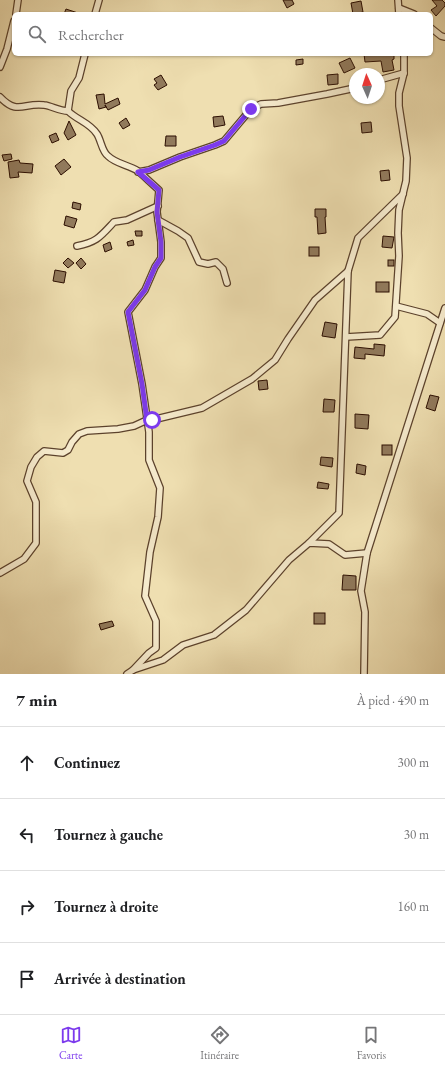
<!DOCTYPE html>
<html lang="fr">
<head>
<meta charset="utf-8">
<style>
	:root { --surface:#fff; --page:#f2f2f2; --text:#202124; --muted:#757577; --line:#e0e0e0; --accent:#7c3aed }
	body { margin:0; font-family:"EB Garamond",serif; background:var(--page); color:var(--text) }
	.compass { position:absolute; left:349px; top:68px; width:36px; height:36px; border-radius:50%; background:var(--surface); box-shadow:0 1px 3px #0004; rotate:357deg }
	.stop { position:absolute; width:12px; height:12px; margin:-9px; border:3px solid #7c3aed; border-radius:50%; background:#fff }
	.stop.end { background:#7c3aed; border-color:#fff; box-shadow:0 1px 4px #0008 }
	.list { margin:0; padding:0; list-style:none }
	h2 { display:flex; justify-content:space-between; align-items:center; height:52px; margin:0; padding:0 16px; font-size:17px }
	h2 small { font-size:13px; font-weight:400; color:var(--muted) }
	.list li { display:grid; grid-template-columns:26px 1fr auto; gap:12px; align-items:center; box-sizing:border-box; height:72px; padding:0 16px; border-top:1px solid var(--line) }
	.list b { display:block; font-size:15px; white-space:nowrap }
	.list em { font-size:13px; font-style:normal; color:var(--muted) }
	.icon { flex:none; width:22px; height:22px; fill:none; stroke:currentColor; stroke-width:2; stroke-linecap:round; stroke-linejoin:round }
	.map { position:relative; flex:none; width:445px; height:674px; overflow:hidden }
	.search { position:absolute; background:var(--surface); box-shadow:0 1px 3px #0004; left:12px; right:12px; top:12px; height:44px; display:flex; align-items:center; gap:10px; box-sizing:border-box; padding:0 14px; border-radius:6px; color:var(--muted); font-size:15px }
	.sheet { height:340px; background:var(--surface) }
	nav { display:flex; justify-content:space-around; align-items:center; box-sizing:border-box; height:56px; border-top:1px solid var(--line); background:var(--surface); font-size:11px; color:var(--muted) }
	nav a { display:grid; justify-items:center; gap:2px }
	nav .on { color:var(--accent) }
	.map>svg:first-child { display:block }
	.building { fill:#917a5c; stroke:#2b0d00 }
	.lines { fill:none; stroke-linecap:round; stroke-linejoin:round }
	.minor-casing { stroke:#5c422c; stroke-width:8 }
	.minor { stroke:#f5eacc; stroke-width:5.5 }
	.route { stroke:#7c3aed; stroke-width:5 }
</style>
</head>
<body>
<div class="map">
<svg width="445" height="674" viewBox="0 0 445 674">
	<rect width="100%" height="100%" fill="#efdfb1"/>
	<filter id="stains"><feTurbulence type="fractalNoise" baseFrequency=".005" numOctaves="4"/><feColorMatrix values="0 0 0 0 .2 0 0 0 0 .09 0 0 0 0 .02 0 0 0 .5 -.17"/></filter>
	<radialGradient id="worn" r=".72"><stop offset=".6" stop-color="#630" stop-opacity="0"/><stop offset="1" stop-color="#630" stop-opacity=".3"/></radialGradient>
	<g class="building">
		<polygon points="283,0 292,0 294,4 287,8"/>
		<polygon points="432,0 442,0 445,3 445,6 436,16 431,10 437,6"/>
		<polygon points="361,1 363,12 353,14 351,3"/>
		<polygon points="66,9 78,13 78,14 64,14"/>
		<polygon points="364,54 394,54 394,59 392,60 394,70 383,72 381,61 365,62"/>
		<polygon points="350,58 355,68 344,73 339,63"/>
		<polygon points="303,59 303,64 296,65 296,60"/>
		<polygon points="338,74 338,84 328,85 327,75"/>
		<polygon points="161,75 167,85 158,90 154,85 157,83 154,79"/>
		<polygon points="104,94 105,104 118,98 120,104 108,110 105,105 106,107 99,109 96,95"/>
		<polygon points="223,116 225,125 214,127 213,117"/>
		<polygon points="126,118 130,125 123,129 119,123"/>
		<polygon points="69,121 76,135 68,140 64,133"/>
		<polygon points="371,122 372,132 362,133 361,123"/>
		<polygon points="56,133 59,140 52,143 49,136"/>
		<polygon points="166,136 176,136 176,146 165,146"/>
		<polygon points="11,154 12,159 4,161 2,155"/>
		<polygon points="64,159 71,167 61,175 55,166"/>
		<polygon points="19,160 20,163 33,164 32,173 18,172 19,177 10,178 8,162"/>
		<polygon points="389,170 390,180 381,181 380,171"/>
		<polygon points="73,202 81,204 80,210 72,208"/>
		<polygon points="315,209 326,209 326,217 325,217 326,233 318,234 317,217 315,217"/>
		<polygon points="66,216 77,219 74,228 64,225"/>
		<polygon points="135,231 142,231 142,236 136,236"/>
		<polygon points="383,236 394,237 392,248 382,247"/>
		<polygon points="133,240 134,245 128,246 127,242"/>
		<polygon points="110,242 112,249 105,252 103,245"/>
		<rect x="309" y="247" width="10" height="9"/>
		<polygon points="68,258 74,263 68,268 63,263"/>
		<polygon points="81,258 86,264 81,269 76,263"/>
		<rect x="388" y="260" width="6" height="6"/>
		<polygon points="55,270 66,272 64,283 53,281"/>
		<rect x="376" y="282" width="13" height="10"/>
		<polygon points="325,322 337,324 335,338 322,336"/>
		<polygon points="374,344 385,345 384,356 365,354 365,359 354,358 355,347 374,349"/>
		<polygon points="267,380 268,389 259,390 258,381"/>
		<polygon points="430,395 439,397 435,411 426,408"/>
		<polygon points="324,399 335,400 334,412 323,412"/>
		<polygon points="355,414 369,415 368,429 355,428"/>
		<rect x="382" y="445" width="10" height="10"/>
		<polygon points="321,457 333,458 332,467 320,465"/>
		<polygon points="357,464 366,466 365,475 356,473"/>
		<polygon points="318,482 329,484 328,489 317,488"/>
		<polygon points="343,575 356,576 356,590 342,590"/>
		<rect x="314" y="613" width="11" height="11"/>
		<polygon points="112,621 114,626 101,630 99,624"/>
	</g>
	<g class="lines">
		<g class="minor-casing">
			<g id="minor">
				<polyline points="398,0 399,14"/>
				<polyline points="399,8 414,14"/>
				<polyline points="16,14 18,0"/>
				<polyline points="95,14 99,0"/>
				<polyline points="431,28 441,36 445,37"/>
				<path d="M85 54 79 78 71 91 68 111C77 120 90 123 97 134 101 140 102 152 108 156 116 164 129 165 138 171 145 177 152 184 159 190L157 212 161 242V258L155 267 145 290 128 312 142 384 149 432V460L160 488 158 517 150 552 145 596 156 621V648L149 653 133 670"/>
				<polyline points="0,67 7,49 14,21"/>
				<polyline points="379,80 404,73"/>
				<path d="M0 97C18 116 24 102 44 105 52 106 59 111 68 111"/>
				<polyline points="138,172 149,170 180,157 215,145 224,141 251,109 261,104 278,103 327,94 355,88"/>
				<polyline points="158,220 178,231 188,238 199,262 208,264 216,262 223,269 227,283"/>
				<path d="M77 246C97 242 100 237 114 222L127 220 158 206"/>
				<polyline points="396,306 427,314 440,323"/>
				<polyline points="346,337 380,335 395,317 399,256 398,233 399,210 406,181 407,158 399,106 399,93 404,73 404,54"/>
				<polyline points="309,543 339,513 348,271 358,238 403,194"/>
				<polyline points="0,573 24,559 36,543 36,502 27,481 31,467 37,457 44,451 63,453 68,450 72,442 79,434 87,431 118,429 134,426 147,420 152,420 202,408 252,379 275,360 288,339 315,300 348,271"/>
				<polyline points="127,674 133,670 163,660 183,645 214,635 246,610 289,560 309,543 329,544 345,555 367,553"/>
				<polyline points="364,674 365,612 361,591 367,553 445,308"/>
			</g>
		</g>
		<use href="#minor" class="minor"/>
	</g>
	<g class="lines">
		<polyline class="route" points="152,420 147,420 142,384 128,312 145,290 155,267 161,258 161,242 157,212 159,190 138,172 149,170 180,157 215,145 224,141 251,109"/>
	</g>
	<rect width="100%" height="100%" filter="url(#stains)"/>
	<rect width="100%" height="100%" fill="url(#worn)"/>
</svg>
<svg class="compass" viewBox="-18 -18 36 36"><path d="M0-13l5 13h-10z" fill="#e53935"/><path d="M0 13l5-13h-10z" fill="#757577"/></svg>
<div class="stop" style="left:152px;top:420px"></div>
<div class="stop end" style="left:251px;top:109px"></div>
<div class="search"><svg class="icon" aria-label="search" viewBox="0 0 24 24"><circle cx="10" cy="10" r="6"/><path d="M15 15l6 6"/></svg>Rechercher</div>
</div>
<section class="sheet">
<h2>7 min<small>À pied · 490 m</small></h2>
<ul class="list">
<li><svg class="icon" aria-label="ahead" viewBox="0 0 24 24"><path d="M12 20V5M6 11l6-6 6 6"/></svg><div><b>Continuez</b></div><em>300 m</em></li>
<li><svg class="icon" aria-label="left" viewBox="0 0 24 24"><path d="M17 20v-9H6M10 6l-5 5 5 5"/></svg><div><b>Tournez à gauche</b></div><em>30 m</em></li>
<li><svg class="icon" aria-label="right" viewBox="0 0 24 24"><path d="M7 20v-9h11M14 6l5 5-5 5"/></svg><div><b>Tournez à droite</b></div><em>160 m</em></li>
<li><svg class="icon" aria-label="arrive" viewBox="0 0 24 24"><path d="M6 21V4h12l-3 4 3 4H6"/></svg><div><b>Arrivée à destination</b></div></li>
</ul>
</section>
<nav>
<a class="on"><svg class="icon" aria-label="map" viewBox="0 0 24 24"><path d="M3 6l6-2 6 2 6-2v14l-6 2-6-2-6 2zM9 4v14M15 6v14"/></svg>Carte</a>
<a><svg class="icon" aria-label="directions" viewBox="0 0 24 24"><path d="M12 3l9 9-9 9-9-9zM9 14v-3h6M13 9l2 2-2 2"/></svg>Itinéraire</a>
<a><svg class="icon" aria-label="saved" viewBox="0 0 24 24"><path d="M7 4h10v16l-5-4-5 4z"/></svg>Favoris</a>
</nav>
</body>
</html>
